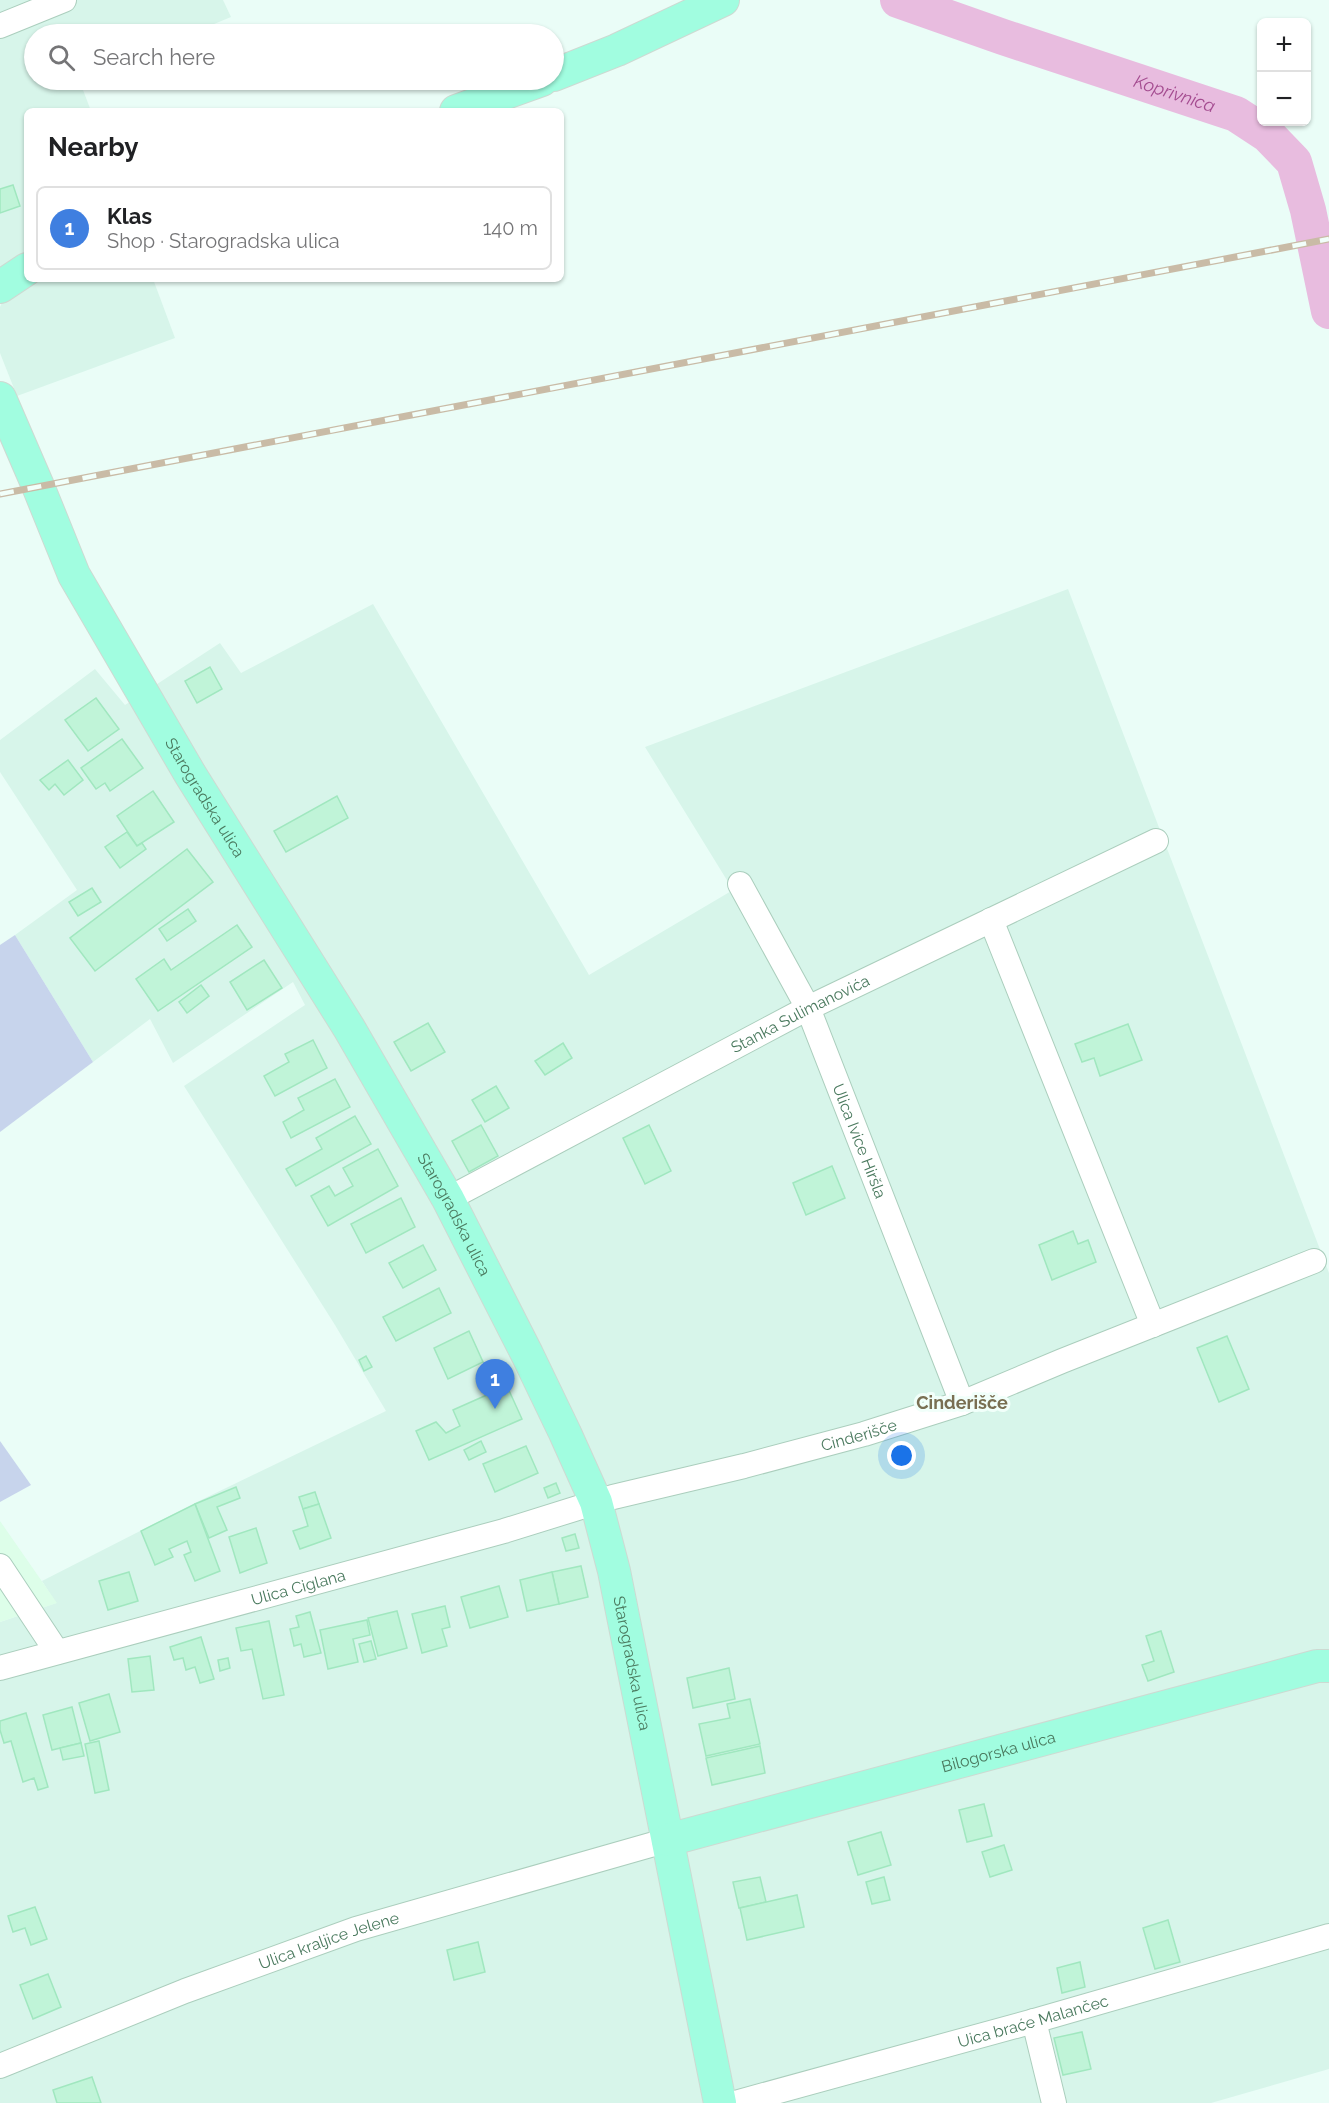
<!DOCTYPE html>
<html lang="en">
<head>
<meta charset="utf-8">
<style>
	:root { --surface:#fff; --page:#f2f2f2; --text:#202124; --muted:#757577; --line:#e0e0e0; --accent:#337b4a }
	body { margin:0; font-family:Raleway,sans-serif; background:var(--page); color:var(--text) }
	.controls { position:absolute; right:18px; top:18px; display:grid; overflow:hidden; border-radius:9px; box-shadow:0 2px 4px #0004 }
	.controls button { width:54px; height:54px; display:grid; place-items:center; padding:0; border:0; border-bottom:2px solid var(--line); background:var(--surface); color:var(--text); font:30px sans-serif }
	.you { position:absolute; left:902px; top:1456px; width:21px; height:21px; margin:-15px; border:4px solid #fff; border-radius:50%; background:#1a73e8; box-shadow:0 0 0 9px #1a73e833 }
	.badge { display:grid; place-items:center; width:39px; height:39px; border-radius:50%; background:var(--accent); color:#fff; font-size:20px; font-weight:700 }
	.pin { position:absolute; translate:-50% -50px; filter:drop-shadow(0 2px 3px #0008) }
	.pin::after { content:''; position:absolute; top:32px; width:21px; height:18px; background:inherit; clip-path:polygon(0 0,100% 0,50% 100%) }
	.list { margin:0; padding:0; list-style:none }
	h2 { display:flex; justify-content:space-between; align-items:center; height:78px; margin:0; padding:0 24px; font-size:26px }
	h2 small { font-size:20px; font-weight:400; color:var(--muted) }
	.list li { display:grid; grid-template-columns:39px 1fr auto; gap:18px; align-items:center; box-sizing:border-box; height:84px; margin:0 12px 12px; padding:0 12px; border:2px solid var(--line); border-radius:9px }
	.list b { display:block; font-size:22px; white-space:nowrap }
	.list p { margin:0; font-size:20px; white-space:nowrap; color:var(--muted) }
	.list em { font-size:20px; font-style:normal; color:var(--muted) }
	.icon { flex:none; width:33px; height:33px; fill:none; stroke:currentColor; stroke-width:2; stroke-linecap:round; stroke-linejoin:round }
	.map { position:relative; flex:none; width:1329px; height:2103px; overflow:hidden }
	.search { position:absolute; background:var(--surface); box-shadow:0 2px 4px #0004; left:24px; top:24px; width:540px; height:66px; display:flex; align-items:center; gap:15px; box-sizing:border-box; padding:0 21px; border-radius:33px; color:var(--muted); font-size:22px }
	.panel { position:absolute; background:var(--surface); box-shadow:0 2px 4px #0004; left:24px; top:108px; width:540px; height:174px; border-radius:9px }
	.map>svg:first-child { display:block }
	.residential { fill:#d7f5ea }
	.commercial { fill:#ddfee9 }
	.green { fill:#c7d4ec }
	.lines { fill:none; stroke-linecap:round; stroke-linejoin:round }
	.river { stroke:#e8bcdf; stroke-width:36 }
	.building { fill:#c0f4d8; stroke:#a0e7bf; stroke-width:1.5 }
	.minor-casing { stroke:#abcebd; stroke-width:26 }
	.major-casing { stroke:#cddad2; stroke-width:34 }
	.minor { stroke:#fff; stroke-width:24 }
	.major { stroke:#a1fde0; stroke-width:32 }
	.rail-casing { stroke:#c9bba6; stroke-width:7 }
	.rail { stroke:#f1fffa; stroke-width:4.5; stroke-dasharray:14; stroke-linecap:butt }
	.labels { text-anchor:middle; stroke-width:6; stroke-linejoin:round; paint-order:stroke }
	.street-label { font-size:16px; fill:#4b7a5f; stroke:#f1fffa }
	.water-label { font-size:18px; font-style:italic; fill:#a44c90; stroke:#f1fffa }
	.neighbourhood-label { font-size:18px; font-weight:bold; fill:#796f52; stroke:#f1fffa }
</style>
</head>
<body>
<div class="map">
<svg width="1329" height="2103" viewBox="0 0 1329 2103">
	<rect width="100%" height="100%" fill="#eafdf7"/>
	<g class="residential">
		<polygon points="0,0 223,0 231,17 190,34 34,34 34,80 86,80 80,82 91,111 27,111 27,279 153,279 175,338 17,396 0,353 0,307 4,298 0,291"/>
		<polygon points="1068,589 1329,1273 1329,2069 1211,2103 0,2103 0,1622 56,1603 42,1581 197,1502 386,1411 335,1325 184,1086 305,1005 293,982 173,1063 150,1019 93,1062 15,935 77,890 0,772 0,740 95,669 125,705 220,643 241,673 373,604 589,975 733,890 645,747"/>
	</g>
	<polygon class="commercial" points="0,1521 57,1603 0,1622"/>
	<g class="green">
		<polygon points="15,935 93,1062 0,1132 0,945"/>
		<polygon points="0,1441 31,1485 0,1502"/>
	</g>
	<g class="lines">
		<path class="river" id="s1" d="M898 0 1003 37 1236 114 1268 135 1294 162 1308 210 1329 311"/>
	</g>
	<g class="building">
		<polygon points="13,185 20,206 0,213 0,189"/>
		<polygon points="210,667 222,689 197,703 185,681"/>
		<polygon points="96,698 119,729 88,751 65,720"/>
		<polygon points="122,739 143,768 110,791 105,783 96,789 81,768"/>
		<polygon points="68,760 83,780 64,795 55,784 49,790 40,780"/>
		<polygon points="153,791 174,822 137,846 117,816"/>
		<polygon points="337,796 348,818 286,852 274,831"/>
		<polygon points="127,832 137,846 142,843 146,849 120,868 105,847"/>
		<polygon points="187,849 213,882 95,971 70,938"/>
		<polygon points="92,888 101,902 78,916 69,902"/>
		<polygon points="188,909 196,921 167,941 159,929"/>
		<polygon points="237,925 252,947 158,1011 136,979 164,959 171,970"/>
		<polygon points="264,960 282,988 247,1010 230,982"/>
		<polygon points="201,985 209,996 187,1013 179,1002"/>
		<polygon points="428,1023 445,1052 411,1071 394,1042"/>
		<polygon points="1128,1024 1142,1060 1100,1076 1094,1058 1082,1062 1075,1044"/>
		<polygon points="313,1040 327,1068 275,1096 264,1076 289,1062 285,1054"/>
		<polygon points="563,1043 572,1058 545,1075 535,1061"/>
		<polygon points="335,1079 350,1107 291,1138 283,1122 304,1110 298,1098"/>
		<polygon points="496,1086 509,1108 485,1122 472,1100"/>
		<polygon points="355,1116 371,1144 296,1186 286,1169 322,1149 316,1138"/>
		<polygon points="481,1125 498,1156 469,1172 452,1141"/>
		<polygon points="649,1125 671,1171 645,1184 623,1138"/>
		<polygon points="378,1149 398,1186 328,1226 311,1196 329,1186 335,1196 353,1186 343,1168"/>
		<polygon points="832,1166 845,1198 806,1215 793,1183"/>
		<polygon points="401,1198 415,1227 366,1253 351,1224"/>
		<polygon points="1073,1231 1078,1244 1088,1240 1096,1262 1052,1280 1039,1245"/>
		<polygon points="423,1245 436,1270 403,1288 389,1263"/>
		<polygon points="439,1288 451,1313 396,1341 383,1317"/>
		<polygon points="469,1331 483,1362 448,1379 434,1348"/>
		<polygon points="1227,1336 1249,1389 1219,1402 1197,1348"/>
		<polygon points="366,1356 372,1367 364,1371 359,1360"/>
		<polygon points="507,1386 522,1419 429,1460 416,1431 436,1422 446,1433 460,1426 453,1410"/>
		<polygon points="481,1441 486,1452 469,1460 464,1450"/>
		<polygon points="526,1446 538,1473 495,1492 483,1464"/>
		<polygon points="556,1483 560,1493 548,1498 544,1488"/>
		<polygon points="236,1487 240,1498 217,1507 227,1530 209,1538 195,1504"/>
		<polygon points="315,1492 319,1504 303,1509 299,1497"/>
		<polygon points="195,1504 220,1571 195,1581 184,1555 191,1552 187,1541 169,1549 173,1557 155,1565 141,1531"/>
		<polygon points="319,1504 331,1538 300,1549 293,1531 308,1526 303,1509"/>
		<polygon points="256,1528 267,1563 240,1573 229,1537"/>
		<polygon points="575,1534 579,1548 566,1551 562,1538"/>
		<polygon points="581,1566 588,1597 559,1604 552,1572"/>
		<polygon points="129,1572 138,1601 108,1610 99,1581"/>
		<polygon points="552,1572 559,1604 527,1611 520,1580"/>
		<polygon points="499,1586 508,1617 470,1628 461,1597"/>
		<polygon points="445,1606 450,1627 442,1629 447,1646 422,1653 412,1614"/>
		<polygon points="397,1611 407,1648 378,1656 368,1618"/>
		<polygon points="310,1612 321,1653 304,1657 301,1644 294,1646 290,1629 299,1627 296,1616"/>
		<polygon points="367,1620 370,1635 353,1639 358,1662 328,1669 320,1630"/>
		<polygon points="269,1621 284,1695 263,1699 252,1649 241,1651 236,1628"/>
		<polygon points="1161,1631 1174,1672 1148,1681 1142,1665 1154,1661 1146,1636"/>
		<polygon points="201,1637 214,1679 200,1683 195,1667 186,1670 183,1658 174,1660 170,1647"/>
		<polygon points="371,1641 376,1659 364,1662 359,1644"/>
		<polygon points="150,1656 154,1690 132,1692 128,1659"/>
		<polygon points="228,1658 230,1668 220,1671 218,1660"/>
		<polygon points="729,1668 735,1699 693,1708 687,1678"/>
		<polygon points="109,1694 120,1732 90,1741 79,1703"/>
		<polygon points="750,1699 760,1744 706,1756 699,1724 730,1718 727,1704"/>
		<polygon points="72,1707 81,1743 52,1750 43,1715"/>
		<polygon points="26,1713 48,1787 38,1790 34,1778 23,1782 11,1741 4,1743 0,1730 0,1721"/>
		<polygon points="99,1741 109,1790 95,1793 85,1744"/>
		<polygon points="81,1743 84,1756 63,1760 60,1748"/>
		<polygon points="760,1746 765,1773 712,1785 706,1758"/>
		<polygon points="984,1804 992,1836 967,1842 959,1810"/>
		<polygon points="881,1832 891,1865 858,1875 848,1842"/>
		<polygon points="1004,1845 1012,1870 990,1877 982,1852"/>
		<polygon points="760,1877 766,1902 739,1908 733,1882"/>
		<polygon points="884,1877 890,1900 872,1904 866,1882"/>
		<polygon points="797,1895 804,1927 747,1940 740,1908"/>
		<polygon points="35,1907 47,1939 31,1945 25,1928 13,1932 8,1916"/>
		<polygon points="1168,1920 1180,1962 1155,1969 1143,1928"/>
		<polygon points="478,1942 485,1972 454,1980 447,1950"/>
		<polygon points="1080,1962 1085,1987 1062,1993 1057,1968"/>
		<polygon points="48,1974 61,2007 33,2019 20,1985"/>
		<polygon points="1082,2032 1091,2069 1063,2075 1054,2038"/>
		<polygon points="92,2077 101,2103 57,2103 53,2090"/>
	</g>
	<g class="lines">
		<g class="minor-casing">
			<g id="minor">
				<polyline points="0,26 64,0"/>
				<path id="s2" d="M740 884 808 1008 962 1403"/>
				<polyline points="991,920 1153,1325"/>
				<path id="s3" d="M448 1199 808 1008 1156 841"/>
				<polyline points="0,1566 57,1652"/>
				<path id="s4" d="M0 1668 504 1531 613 1497 744 1466 864 1434 962 1403 1062 1361 1314 1261"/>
				<polyline points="1034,2021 1054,2103"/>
				<path id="s5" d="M0 2066 185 1991 356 1929 668 1840"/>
				<path id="s6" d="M735 2103 1034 2021 1329 1936"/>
			</g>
		</g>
		<g class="major-casing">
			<g id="major">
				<polyline points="554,75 617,50 723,0"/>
				<polyline points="456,111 542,80"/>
				<polyline points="0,287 27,269"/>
				<path id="s7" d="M0 398 38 486 74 575 190 774 349 1028 448 1199 527 1354 565 1433 596 1502 614 1571 720 2103"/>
				<path id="s8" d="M668 1840 1317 1666H1329"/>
			</g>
		</g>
		<use href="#minor" class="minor"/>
		<use href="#major" class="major"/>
		<g class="rail-casing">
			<polyline id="rail" points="0,494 1329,239"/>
		</g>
		<use href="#rail" class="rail"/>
	</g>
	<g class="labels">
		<g class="street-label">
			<text dy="6" stroke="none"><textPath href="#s7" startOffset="450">Starogradska ulica</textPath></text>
			<text dy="6" stroke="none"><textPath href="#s3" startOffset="398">Stanka Sulimanovića</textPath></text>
			<text dy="6" stroke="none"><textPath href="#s2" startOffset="284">Ulica Ivice Hiršla</textPath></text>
			<text dy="6" stroke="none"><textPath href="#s7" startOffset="936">Starogradska ulica</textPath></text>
			<text dy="6" stroke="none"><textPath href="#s4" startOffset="890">Cinderišče</textPath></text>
			<text dy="6" stroke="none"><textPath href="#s4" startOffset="309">Ulica Ciglana</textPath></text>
			<text dy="6" stroke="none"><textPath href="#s7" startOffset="1422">Starogradska ulica</textPath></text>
			<text dy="6" stroke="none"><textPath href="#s8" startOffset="342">Bilogorska ulica</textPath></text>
			<text dy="6" stroke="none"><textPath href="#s5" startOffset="352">Ulica kraljice Jelene</textPath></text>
			<text dy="6" stroke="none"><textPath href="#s6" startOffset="309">Uica braće Malančec</textPath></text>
		</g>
		<g class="water-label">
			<text dy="6" stroke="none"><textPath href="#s1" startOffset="292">Koprivnica</textPath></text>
		</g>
		<g class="neighbourhood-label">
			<text x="962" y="1409">Cinderišče</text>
		</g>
	</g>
</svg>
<div class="controls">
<button>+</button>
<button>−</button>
</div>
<div class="you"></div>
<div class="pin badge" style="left:495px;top:1409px;background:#3f7fe0">1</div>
<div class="search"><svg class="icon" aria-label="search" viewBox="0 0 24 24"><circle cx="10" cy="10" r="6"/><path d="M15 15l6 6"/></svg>Search here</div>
<section class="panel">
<h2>Nearby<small></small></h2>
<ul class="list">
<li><span class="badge" style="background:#3f7fe0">1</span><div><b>Klas</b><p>Shop · Starogradska ulica</p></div><em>140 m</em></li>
</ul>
</section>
</div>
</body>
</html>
